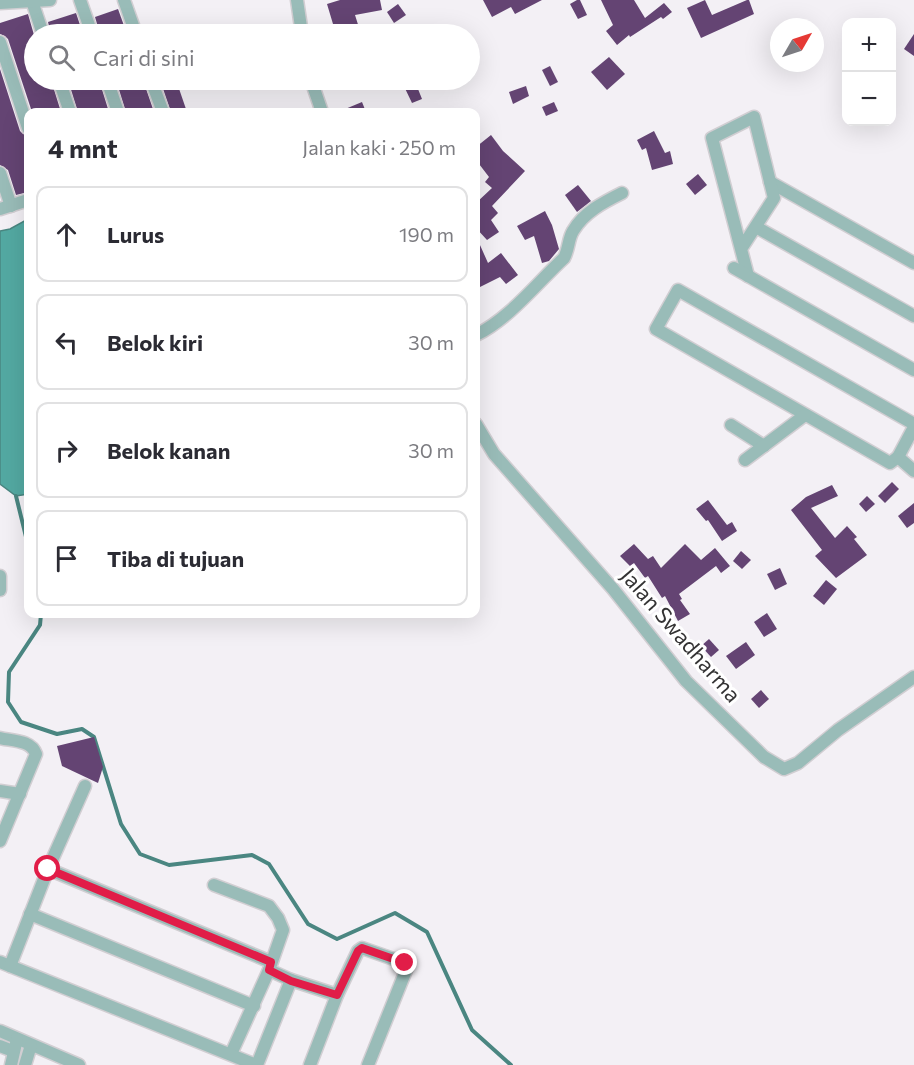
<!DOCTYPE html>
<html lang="id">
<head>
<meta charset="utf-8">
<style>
	:root { --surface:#fff; --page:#f7f7f7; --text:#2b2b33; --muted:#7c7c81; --line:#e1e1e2 }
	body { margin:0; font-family:Commissioner,sans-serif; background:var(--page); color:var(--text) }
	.controls { position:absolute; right:18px; top:18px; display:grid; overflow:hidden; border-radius:12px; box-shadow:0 6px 24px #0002 }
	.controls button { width:54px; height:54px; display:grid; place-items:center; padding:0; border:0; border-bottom:2px solid var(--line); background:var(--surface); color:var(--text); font:30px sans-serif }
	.compass { position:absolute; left:770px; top:18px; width:54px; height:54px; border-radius:50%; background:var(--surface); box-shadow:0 6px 24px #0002; rotate:51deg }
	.stop { position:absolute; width:18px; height:18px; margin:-14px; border:4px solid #e11d48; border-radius:50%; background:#fff }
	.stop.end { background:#e11d48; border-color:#fff; box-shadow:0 2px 6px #0008 }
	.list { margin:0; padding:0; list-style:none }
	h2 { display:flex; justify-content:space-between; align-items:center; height:78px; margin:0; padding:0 24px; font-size:26px }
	h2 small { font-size:20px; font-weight:400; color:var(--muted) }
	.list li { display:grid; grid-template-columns:39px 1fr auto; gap:18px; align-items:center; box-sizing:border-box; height:96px; margin:0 12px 12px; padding:0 12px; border:2px solid var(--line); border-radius:12px }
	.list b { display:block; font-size:22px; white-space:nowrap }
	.list em { font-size:20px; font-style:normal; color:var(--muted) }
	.icon { flex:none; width:33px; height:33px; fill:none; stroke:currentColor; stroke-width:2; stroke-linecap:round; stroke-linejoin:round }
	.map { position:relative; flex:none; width:914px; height:1065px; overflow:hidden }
	.search { position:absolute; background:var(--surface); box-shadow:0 6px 24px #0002; left:24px; top:24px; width:456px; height:66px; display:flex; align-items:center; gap:15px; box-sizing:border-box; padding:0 21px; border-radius:33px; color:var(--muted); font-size:22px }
	.panel { position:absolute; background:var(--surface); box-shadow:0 6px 24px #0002; left:24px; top:108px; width:456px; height:510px; border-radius:12px }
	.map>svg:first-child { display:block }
	.water { fill:#53a9a2; stroke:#4a8681; stroke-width:1.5 }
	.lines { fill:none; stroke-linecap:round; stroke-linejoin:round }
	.stream { stroke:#4a8681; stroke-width:4 }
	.building { fill:#644473 }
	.minor-casing { stroke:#d1ced2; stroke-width:15 }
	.minor { stroke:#99bcb8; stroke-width:12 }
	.route { stroke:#e11d48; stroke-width:8 }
	.labels { text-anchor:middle; stroke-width:6; stroke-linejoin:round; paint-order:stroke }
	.street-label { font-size:22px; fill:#343334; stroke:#fff }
</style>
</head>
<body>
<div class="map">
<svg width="914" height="1065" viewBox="0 0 914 1065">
	<rect width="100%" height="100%" fill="#f3f0f5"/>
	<polygon class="water" points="28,219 28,494 16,496 0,484 0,231 10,229"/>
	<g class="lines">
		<g class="stream">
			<polyline points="16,496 28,545"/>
			<polyline points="41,614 40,625 9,672 8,702 21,722 57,734 82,729 94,737 121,824 140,854 169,865 252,855 269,864 308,924 337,939 395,913 427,932 472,1030 511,1065"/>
		</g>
	</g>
	<g class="building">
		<polygon points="340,0 380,0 382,10 355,15 361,34 336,34 327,4"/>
		<polygon points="483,0 542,0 515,14 511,7 492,17"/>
		<polygon points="577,0 580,0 587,15 578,19 570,4"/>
		<polygon points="601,0 634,0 645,18 664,3 672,12 663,19 661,17 630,37 629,35 617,45 606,31 613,25"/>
		<polygon points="705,0 712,15 747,0 749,0 754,14 701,38 687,8"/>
		<polygon points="398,4 406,15 394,23 387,12"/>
		<polygon points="118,9 127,34 100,34 95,17"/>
		<polygon points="76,13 83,34 51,34 48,22"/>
		<polygon points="28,14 34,35 34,80 51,80 61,112 32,112 8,39 5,36 0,34 0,23"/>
		<polygon points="914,34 914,56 904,49"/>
		<polygon points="609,57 625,74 607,90 591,72"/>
		<polygon points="550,66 558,82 550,86 542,70"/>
		<polygon points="0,69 20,131 23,134 28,136 28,192 16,195 8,170 0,165"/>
		<polygon points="68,80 99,80 109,112 78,112"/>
		<polygon points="116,80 143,80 154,112 126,112"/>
		<polygon points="160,80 176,80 187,112 171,112"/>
		<polygon points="401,80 417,80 421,88 418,89 422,99 412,103"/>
		<polygon points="526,86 529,96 513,104 509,92"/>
		<polygon points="362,102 366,112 338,112"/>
		<polygon points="554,102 558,111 546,116 542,107"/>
		<polygon points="654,131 665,153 670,151 673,164 652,170 646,148 642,150 637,140"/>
		<polygon points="491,135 503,151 525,171 492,206 498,213 491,220 499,232 487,240 476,228 476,203 492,188 485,182 489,177 476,160 476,147"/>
		<polygon points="698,174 707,185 695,195 686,184"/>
		<polygon points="578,185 591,201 577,212 565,195"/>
		<polygon points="545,211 552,225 559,249 549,261 542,263 534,236 525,240 517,226"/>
		<polygon points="476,236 488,263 501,253 518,275 506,284 500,277 476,289"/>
		<polygon points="892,482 899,489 885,503 878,496"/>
		<polygon points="832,485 838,496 811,508 835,538 847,526 857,537 854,539 867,555 836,578 815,556 822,550 791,510 806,497"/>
		<polygon points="867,496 875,504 866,512 859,504"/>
		<polygon points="708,500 727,525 732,522 737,531 722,541 708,520 706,521 696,509"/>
		<polygon points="914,503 914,523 907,528 898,516"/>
		<polygon points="634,544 648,559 653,556 661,568 685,544 701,560 715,548 730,566 721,573 716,566 679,594 682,599 680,600 690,614 678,621 665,596 662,598 648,576 645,578 634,563 630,566 620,556"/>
		<polygon points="741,551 751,560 742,569 733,561"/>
		<polygon points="780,568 787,584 775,590 767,574"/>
		<polygon points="826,580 837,589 824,605 813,596"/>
		<polygon points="767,613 777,629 764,637 754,622"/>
		<polygon points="709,639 719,650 711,657 701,646"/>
		<polygon points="746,642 755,655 736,669 726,656"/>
		<polygon points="761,690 769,699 759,708 751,699"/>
		<polygon points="94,737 103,767 98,783 62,766 57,746"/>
	</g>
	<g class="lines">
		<g class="minor-casing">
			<g id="minor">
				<polyline points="80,0 92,34"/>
				<polyline points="124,0 136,34"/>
				<polyline points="297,0 302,34"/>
				<polyline points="32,1 43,34"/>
				<polyline points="0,3 50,0"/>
				<polyline points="0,42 28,128"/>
				<polyline points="59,80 70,112"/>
				<polyline points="107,80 118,112"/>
				<polyline points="151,80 163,112"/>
				<polyline points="311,80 322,112"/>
				<polyline points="0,173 11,206"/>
				<polyline points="770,182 914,263"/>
				<polyline points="0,209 28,200"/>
				<polyline points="756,227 914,316"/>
				<polyline points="741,249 774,198 754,117 712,138 748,276"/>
				<polyline points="734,268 914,370"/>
				<path d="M476 335C510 318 536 284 564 258 569 249 568 239 573 231 584 212 604 202 622 193"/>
				<polyline points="476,424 494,454 613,589 686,681 764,757 784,769 798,763 838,730 914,677"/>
				<polyline points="914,424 678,290 656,329 890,463 898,457 914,427"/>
				<polyline points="731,425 764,446"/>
				<polyline points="898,457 914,471"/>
				<polyline points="745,460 805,415"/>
				<polyline points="0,576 0,590"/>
				<path d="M0 738C13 741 31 740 36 754L0 841"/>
				<polyline points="0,791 20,794"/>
				<polyline points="48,869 271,962"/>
				<polyline points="214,885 269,906 278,918 283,930 269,970 231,1054"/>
				<polyline points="30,914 254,1006"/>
				<polyline points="0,962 256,1065"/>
				<polyline points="10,966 48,869 85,786"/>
				<polyline points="269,970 291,980"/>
				<polyline points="0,1031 79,1065"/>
				<polyline points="0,1046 13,1051"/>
				<polyline points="11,1065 17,1039"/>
				<polyline points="25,1065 31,1045"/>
				<polyline points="257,1065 291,980 337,995"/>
				<polyline points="310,1065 337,995 358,951 362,948 405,963 407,968 368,1065"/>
			</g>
		</g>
		<use href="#minor" class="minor"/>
	</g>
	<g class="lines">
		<polyline class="route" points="48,869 271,962 269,970 291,981 337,995 358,951 362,948 405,963"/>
	</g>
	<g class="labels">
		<g class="street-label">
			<text transform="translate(681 635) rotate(49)" y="8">Jalan Swadharma</text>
		</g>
	</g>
</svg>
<div class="controls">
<button>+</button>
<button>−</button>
</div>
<svg class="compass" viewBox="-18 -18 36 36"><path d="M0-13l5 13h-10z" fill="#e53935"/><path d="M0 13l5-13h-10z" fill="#7c7c81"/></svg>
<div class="stop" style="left:48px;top:869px"></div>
<div class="stop end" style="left:405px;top:963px"></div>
<div class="search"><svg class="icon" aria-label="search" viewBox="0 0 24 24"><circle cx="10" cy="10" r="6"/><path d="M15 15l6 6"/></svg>Cari di sini</div>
<section class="panel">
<h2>4 mnt<small>Jalan kaki · 250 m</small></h2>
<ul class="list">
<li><svg class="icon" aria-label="ahead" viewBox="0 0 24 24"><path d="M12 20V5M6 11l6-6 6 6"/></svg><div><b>Lurus</b></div><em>190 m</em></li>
<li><svg class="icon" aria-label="left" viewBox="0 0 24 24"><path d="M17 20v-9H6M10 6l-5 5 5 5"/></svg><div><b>Belok kiri</b></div><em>30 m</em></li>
<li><svg class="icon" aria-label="right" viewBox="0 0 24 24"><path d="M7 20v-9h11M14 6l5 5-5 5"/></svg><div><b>Belok kanan</b></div><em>30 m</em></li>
<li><svg class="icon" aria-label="arrive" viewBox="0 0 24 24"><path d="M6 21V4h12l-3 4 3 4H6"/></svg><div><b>Tiba di tujuan</b></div></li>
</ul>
</section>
</div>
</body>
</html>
